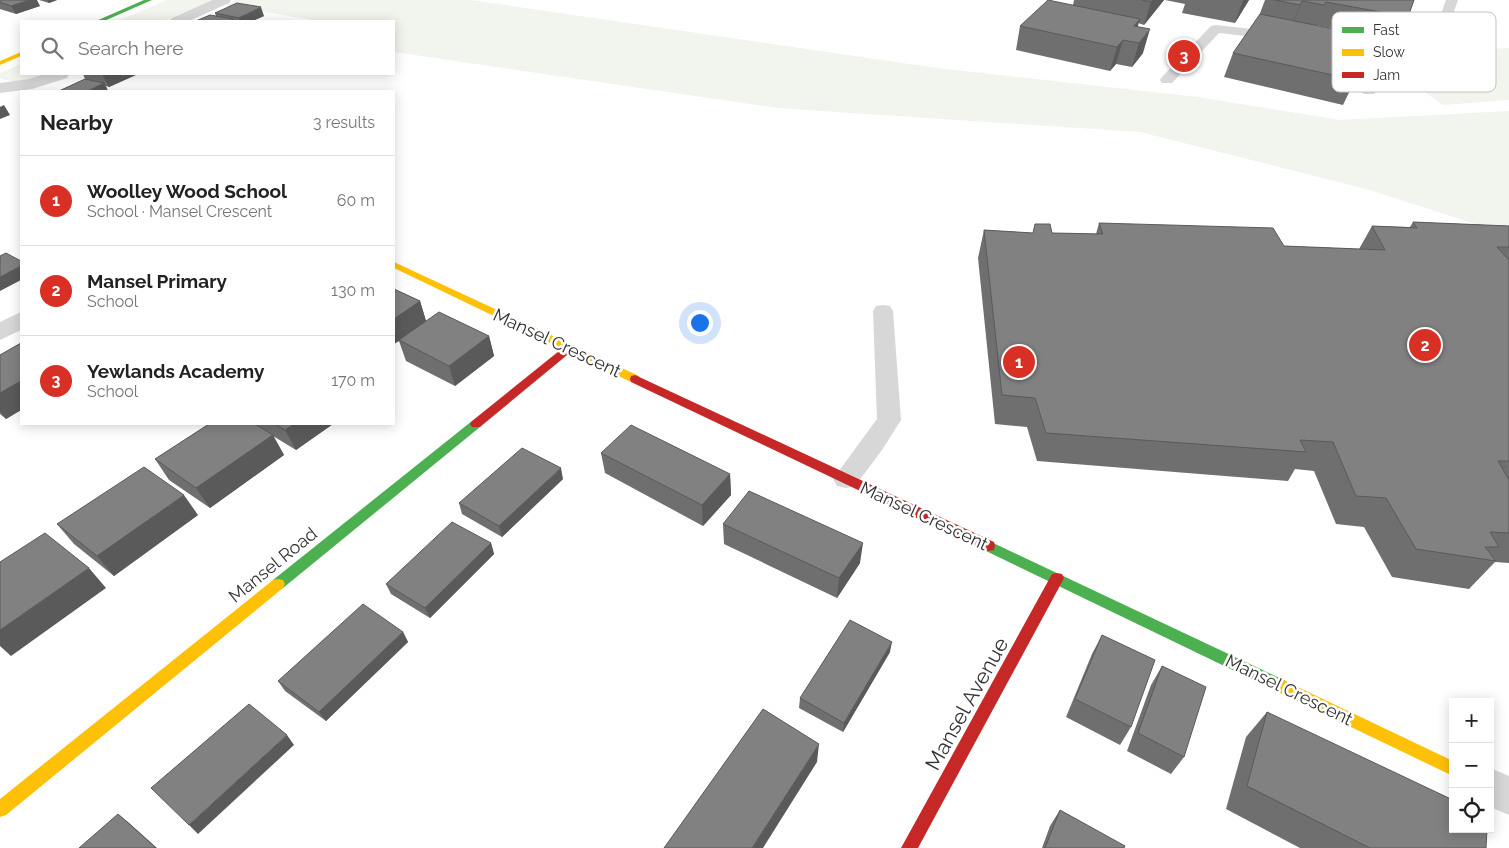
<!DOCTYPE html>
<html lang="en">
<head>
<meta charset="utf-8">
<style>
	:root { --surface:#fff; --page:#f6f6f6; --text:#222; --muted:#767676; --line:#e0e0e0; --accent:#d93025 }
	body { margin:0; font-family:Raleway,sans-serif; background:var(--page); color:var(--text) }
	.controls { position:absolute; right:15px; bottom:15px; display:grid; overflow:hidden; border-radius:0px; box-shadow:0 2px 12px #0003 }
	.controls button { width:45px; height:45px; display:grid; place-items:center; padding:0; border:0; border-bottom:1px solid var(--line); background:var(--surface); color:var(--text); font:25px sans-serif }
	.you { position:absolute; left:699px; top:322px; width:18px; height:18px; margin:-12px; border:4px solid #fff; border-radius:50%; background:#1a73e8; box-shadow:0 0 0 8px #1a73e833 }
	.badge { display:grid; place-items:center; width:32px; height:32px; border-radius:50%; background:var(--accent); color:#fff; font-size:16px; font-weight:700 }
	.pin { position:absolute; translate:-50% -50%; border:2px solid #fff; box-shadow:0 1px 5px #0006 }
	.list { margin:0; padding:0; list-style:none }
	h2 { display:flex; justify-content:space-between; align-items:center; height:65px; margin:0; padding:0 20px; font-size:21px }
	h2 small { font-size:16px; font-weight:400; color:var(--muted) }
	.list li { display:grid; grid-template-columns:32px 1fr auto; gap:15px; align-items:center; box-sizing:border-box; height:90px; padding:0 20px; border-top:1px solid var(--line) }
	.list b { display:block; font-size:19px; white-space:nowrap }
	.list p { margin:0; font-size:16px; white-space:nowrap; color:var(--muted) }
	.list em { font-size:16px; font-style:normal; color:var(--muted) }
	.icon { flex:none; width:28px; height:28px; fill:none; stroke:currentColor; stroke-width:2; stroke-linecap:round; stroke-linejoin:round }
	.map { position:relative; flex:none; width:1509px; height:848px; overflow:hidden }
	.search { position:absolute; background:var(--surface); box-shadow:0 2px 12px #0003; left:20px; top:20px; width:375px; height:55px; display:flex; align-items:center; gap:12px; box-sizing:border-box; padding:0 18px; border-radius:0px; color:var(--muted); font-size:19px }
	.panel { position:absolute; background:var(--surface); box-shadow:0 2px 12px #0003; left:20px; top:90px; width:375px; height:335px; border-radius:0px }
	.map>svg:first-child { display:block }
	.green { fill:#f1f5ed }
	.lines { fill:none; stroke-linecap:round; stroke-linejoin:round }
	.lane { fill:#d7d7d7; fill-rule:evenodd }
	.street { fill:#d7d7d7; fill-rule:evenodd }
	.fast { fill:#4caf50; fill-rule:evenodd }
	.slow { fill:#ffc107; fill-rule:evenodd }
	.jam { fill:#c62828; fill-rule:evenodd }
	.wall { fill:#6f6f6f }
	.shaded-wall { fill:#5a5a5a }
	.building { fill:#818181; stroke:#5a5a5a }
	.labels { text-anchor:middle; stroke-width:5; stroke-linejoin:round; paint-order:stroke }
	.street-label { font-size:18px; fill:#333; stroke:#fff }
	.near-street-label { font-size:21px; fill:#333; stroke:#fff }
	.key { fill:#fff; stroke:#c2c2c2; stroke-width:1 }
	.key-label { font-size:14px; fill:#333 }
</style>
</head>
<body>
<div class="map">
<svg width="1509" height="848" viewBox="0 0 1509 848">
	<rect width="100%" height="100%" fill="#fff"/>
	<g class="green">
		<polygon points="167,0 211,0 164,21 118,21"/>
		<polygon points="236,0 471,0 937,68 1198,97 1340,120 1509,111 1509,235 1370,190 1140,132 777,108 394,52 394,21 319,21 225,5"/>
		<polygon points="1509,48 1509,100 1443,105 1389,66 1397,53"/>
		<path d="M21 64V74H45C31 80 15 85 0 78V73Z"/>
	</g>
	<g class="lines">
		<g class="lane">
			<path d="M1446 0H1458C1441 47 1444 54 1388 52L1377 91 1374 94H1364L1361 91 1375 51 1333 46 1331 43 1333 40 1338 39C1357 41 1418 52 1431 37 1439 28 1441 11 1446 0Z"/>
			<polygon points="1216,25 1280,32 1287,36 1280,40 1219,33 1172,83 1162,83 1160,80 1162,77 1211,26"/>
			<polygon points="883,305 890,306 893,311 901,420 882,450 855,486 846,488 837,486 833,479 877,419 873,311 876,306"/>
		</g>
		<g class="street">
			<polygon points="212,0 231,0 229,3 189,21 169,21 172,18"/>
			<polygon points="45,74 69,74 67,78 32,89 0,93 0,83 29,79"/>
			<polygon points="21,312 21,330 0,340 0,322"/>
			<polygon points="1490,768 1509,776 1509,815 1490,807"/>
		</g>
		<g class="fast">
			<polygon points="144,0 152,0 104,21 96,21"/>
			<polygon points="476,420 480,421 482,424 480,427 283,588 278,589 273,588 271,584 273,580 472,421"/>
			<polygon points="989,541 1286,681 1288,686 1286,691 1281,693 1276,691 984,550 983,546 984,542"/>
		</g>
		<g class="slow">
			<polygon points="21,52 21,56 0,65 0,61"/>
			<polygon points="394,262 639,376 640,379 639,382 631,382 394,268"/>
			<polygon points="278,579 283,580 285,584 283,588 6,815 0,817 0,799 273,580"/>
			<polygon points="1281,679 1453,761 1453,776 1276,691 1274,686 1276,681"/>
		</g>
		<g class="jam">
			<polygon points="568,346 572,347 573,349 572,351 480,427 472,427 470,424 472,421 564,347"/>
			<polygon points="635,375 994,542 995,546 994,550 989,551 984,550 631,382 630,379 631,376"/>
			<polygon points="1057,573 1062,574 1064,578 1062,582 918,848 901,848 1052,574"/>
		</g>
	</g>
	<g class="wall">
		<polygon points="0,0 40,6 16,14 0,9"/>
		<polygon points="39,0 57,0 49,3"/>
		<polygon points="1074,0 1164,0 1144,25 1138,23 1137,26 1143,53 1132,67 1116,64 1110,71 1016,50 1020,26 1073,5"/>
		<polygon points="1165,0 1249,0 1235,23 1182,13 1185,4"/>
		<polygon points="1265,0 1414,0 1408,17 1396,41 1316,25 1355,80 1343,105 1224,77 1233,53 1259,16"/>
		<polygon points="215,13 264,16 252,21 196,21 216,16"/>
		<polygon points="83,74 138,74 109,87 106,86 108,91 59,91 85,79"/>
		<polygon points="1413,222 1509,226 1509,563 1495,562 1469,589 1392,577 1364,527 1336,524 1314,471 1295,469 1288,481 1037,461 1027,427 995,424 978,258 984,230 1033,233 1096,234 1099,223 1284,246 1359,249 1372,226 1410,227"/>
		<polygon points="394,289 420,301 426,321 489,336 494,356 455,386 406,361 399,341 394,344"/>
		<polygon points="21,343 21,410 6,419 0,414 0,355"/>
		<polygon points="209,424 333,424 296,450 273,436 284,455 210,508 169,480 155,459"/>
		<polygon points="601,453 730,474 731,495 703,526 605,473"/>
		<polygon points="563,479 502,537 462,514 459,503"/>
		<polygon points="198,515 114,576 74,544 57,524"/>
		<polygon points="723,524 860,563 837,598 724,544"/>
		<polygon points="491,543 494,554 430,618 391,594 386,584"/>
		<polygon points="403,632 408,642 326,721 285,691 278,681"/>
		<polygon points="1102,635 1131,727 1120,745 1066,717 1092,654"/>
		<polygon points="890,652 843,732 799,708 800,698"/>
		<polygon points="1162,666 1184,757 1171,774 1127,751 1151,685"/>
		<polygon points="1267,712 1486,848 1300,848 1226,809 1246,737"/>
		<polygon points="1060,810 1124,848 1042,848 1050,826"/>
	</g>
	<g class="shaded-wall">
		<polygon points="29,0 37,0 40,6 16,14 11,6"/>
		<polygon points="47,0 57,0 49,3"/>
		<polygon points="1153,0 1164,0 1144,25 1151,2"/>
		<polygon points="1243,0 1249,0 1235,23"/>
		<polygon points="1302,1 1293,24 1291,28 1300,5"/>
		<polygon points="261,7 264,16 252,21 240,21 239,18"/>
		<polygon points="1140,19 1133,42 1134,26"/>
		<polygon points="1150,29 1143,53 1132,67 1139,43"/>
		<polygon points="1123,40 1116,64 1110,71 1117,47"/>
		<polygon points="102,74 138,74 109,87"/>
		<polygon points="104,83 108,91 88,91"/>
		<polygon points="4,105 10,115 0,119 0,107"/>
		<polygon points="21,266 21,280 0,291 0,277"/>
		<polygon points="420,301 426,321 394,344 394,319"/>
		<polygon points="489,336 494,356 455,386 449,366"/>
		<polygon points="21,381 21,410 6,419 0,411 0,393"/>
		<polygon points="294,424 333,424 296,450 285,430"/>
		<polygon points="273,435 284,455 210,508 196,488"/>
		<polygon points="561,468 563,479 502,537 499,526"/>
		<polygon points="730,474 731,495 703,526 702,505"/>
		<polygon points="184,495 198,515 114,576 97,556"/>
		<polygon points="491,543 494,554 430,618 425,608"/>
		<polygon points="863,543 860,563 837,598 839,578"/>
		<polygon points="89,568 106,588 11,656 0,646 0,630"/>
		<polygon points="403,632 408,642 326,721 319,712"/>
		<polygon points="892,642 890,652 843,732 844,723"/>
		<polygon points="287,735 294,745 198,834 189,825"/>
		<polygon points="819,744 817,762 763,848 752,848"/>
		<polygon points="118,814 128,822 157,848 155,848"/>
	</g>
	<g class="building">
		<polygon points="0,0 29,0 11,6 0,2"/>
		<polygon points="1048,0 1140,19 1134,26 1150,29 1139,43 1123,40 1117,47 1020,26"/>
		<polygon points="1142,0 1153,0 1151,2"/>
		<polygon points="1275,0 1414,0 1408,17 1326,2 1324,5 1302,1 1300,5"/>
		<polygon points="237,3 261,7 239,18 215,13"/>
		<polygon points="1260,14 1374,37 1355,80 1233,53"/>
		<polygon points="210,15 233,19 229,21 196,21"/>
		<polygon points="85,79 104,83 88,91 59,91"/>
		<polygon points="1413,222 1509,226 1509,247 1497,247 1509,260 1509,461 1498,461 1509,480 1509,533 1490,532 1499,547 1485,547 1496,561 1416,549 1386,498 1356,496 1333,442 1300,440 1306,452 1046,433 1035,398 1002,395 984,230 1033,233 1035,224 1050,224 1052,233 1103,234 1099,223 1273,228 1284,246 1385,250 1372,226 1417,228"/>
		<polygon points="6,253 21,261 21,266 0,277 0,256"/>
		<polygon points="394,289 420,301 394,319"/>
		<polygon points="439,312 489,336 449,366 399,340"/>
		<polygon points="21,343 21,381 0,393 0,355"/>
		<polygon points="209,424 255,424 273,435 196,488 155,459"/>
		<polygon points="275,424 294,424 285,430"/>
		<polygon points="631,425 730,474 702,505 601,453"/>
		<polygon points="522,448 561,468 499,526 459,503"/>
		<polygon points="144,467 184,495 97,556 57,524"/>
		<polygon points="749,491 863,543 839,578 723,524"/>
		<polygon points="452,522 491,543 425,608 386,584"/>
		<polygon points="45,533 89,568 0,630 0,562"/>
		<polygon points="363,604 403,632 319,712 278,681"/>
		<polygon points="850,620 892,642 844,723 800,698"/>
		<polygon points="1102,635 1155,660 1131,727 1075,699"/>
		<polygon points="1162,666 1206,687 1184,757 1138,733"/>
		<polygon points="249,704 287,735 189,825 151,788"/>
		<polygon points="763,709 819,744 752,848 664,848"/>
		<polygon points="1267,712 1453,800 1453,829 1487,829 1486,848 1370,848 1247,786"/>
		<polygon points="1060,810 1125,846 1124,848 1045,848"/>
		<polygon points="118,814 155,847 155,848 79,848"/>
	</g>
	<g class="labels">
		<g class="street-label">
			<text transform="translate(557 343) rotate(25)" y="6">Mansel Crescent</text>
			<text transform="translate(924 516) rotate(25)" y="6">Mansel Crescent</text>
			<text transform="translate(273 565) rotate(-39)" y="6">Mansel Road</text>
			<text transform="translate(1289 690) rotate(26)" y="6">Mansel Crescent</text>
		</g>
		<g class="near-street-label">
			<text transform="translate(967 704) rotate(-61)" y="7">Mansel Avenue</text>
		</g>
	</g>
	<rect x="1332" y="12" width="164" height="80" rx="8" class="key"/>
	<rect x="1342" y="27" width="22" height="6" fill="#4caf50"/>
	<rect x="1342" y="49" width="22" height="7" fill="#ffc107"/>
	<rect x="1342" y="72" width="22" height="6" fill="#c62828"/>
	<g class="key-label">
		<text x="1373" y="35">Fast</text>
		<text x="1373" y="57">Slow</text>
		<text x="1373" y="80">Jam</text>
	</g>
</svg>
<div class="controls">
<button>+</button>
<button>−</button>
<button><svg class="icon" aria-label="locate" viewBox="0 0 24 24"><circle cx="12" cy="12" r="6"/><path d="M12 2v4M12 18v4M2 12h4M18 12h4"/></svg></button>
</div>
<div class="you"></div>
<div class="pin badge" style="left:1019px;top:362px">1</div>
<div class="pin badge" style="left:1425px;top:345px">2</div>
<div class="pin badge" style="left:1184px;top:56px">3</div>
<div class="search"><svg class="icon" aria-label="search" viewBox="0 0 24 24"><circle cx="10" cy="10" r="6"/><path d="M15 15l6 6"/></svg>Search here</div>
<section class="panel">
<h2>Nearby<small>3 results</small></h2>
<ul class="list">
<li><span class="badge">1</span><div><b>Woolley Wood School</b><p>School · Mansel Crescent</p></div><em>60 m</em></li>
<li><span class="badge">2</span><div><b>Mansel Primary</b><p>School</p></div><em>130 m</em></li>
<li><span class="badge">3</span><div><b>Yewlands Academy</b><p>School</p></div><em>170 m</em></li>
</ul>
</section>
</div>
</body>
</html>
